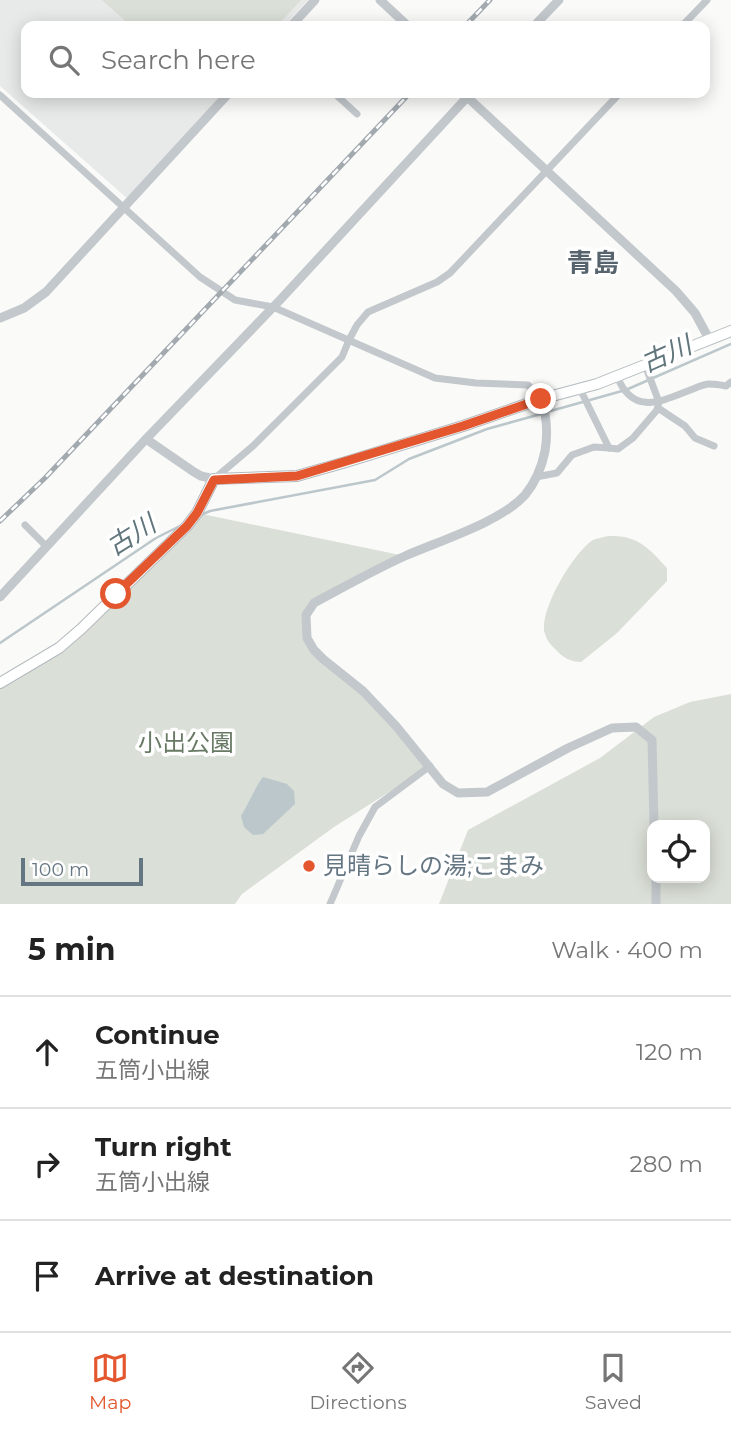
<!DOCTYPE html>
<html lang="en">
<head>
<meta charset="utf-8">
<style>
	:root { --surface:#fff; --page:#f2f2f2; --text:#222; --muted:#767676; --line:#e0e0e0; --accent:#e4572e }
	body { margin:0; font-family:Montserrat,"Noto Sans JP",sans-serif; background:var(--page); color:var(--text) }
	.controls { position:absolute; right:21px; bottom:21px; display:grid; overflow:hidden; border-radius:14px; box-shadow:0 4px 18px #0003 }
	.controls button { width:63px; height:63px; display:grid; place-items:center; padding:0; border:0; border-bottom:2px solid var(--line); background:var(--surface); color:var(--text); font:35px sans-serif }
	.scale { position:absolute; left:21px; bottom:18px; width:122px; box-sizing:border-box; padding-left:7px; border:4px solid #657683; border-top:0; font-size:19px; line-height:24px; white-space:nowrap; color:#657683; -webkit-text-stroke:5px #fff; paint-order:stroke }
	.stop { position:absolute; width:21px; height:21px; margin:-16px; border:5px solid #e4572e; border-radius:50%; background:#fff }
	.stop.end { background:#e4572e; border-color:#fff; box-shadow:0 2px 7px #0008 }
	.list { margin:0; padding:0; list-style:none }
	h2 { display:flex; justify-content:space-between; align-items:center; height:91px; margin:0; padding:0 28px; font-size:30px }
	h2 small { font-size:23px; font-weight:400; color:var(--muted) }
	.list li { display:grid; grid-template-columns:46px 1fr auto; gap:21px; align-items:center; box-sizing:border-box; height:112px; padding:0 28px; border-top:2px solid var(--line) }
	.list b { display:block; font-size:26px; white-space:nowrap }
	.list p { margin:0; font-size:23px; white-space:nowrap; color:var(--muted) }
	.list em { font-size:23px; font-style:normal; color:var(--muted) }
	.icon { flex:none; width:38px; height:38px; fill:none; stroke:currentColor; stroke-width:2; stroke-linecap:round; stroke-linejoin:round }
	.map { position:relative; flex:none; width:731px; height:904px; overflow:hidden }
	.search { position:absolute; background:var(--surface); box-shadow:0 4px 18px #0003; left:21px; right:21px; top:21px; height:77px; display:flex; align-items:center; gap:18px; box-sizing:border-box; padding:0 24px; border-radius:14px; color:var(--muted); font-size:26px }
	.sheet { height:427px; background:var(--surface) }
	nav { display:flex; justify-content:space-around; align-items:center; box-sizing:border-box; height:98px; border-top:2px solid var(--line); background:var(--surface); font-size:19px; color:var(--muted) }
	nav a { display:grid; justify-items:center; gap:4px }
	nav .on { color:var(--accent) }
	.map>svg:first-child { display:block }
	.built { fill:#e8e9e9 }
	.green { fill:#dadfd7; fill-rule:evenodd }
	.water { fill:#bbc7cb }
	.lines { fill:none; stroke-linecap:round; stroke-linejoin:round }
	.stream { stroke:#bbc7cb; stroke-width:2.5 }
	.secondary-casing { stroke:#b3babf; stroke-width:12 }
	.minor { stroke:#c3c8cc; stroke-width:7 }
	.tertiary { stroke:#c3c8cc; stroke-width:9 }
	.secondary { stroke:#fff; stroke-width:10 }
	.rail-casing { stroke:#a2aab0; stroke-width:5 }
	.rail { stroke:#fff; stroke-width:2.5; stroke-dasharray:8; stroke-linecap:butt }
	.route { stroke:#e4572e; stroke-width:9 }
	.poi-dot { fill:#e4572e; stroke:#fff; stroke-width:2.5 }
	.labels { text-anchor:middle; stroke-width:7; stroke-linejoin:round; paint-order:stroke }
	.park-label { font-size:24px; fill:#687a64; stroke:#fff }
	.poi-label { font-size:24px; fill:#657683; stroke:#fff; text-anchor:start }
	.neighbourhood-label { font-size:26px; font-weight:bold; fill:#57646e; stroke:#fff }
	.water-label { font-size:26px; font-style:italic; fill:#60757c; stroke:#fff }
</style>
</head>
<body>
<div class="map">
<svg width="731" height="904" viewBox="0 0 731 904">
	<rect width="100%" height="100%" fill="#fafaf8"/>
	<polygon class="built" points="0,0 308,0 284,26 26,26 26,93 223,93 129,200 0,86"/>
	<g class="green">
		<polygon points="102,0 301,0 277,26 131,26"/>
		<polygon points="197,513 405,556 314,603 306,616 307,638 363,691 430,766 334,827 242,894 235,904 0,904 0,683 59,648"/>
		<path d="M609 536C637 535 649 548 667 568V581L617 633 581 662C571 662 564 658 557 651 552 646 547 641 545 634 538 611 574 552 593 540 598 538 603 537 609 536Z"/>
		<path d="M731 694V904H439L468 830 600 758 654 717 690 702ZM652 825H705V878H652Z"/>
	</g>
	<path class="water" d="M263 777 287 784 294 791 295 804 263 834 253 835 244 827 241 816C249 803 254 789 263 777Z"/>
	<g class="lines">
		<g class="stream">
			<polyline points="628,389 731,344"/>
			<polyline points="547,412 622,391"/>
			<polyline points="201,515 210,511 375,480 409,459 487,429 541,414"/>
			<polyline points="0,643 156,538 180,526"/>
		</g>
		<g class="secondary-casing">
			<polyline id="secondary" points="0,683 59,648 81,629 187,526 197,513 214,479 297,476 346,462 463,426 541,399 597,384 731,331"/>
		</g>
		<g class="minor">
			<polyline points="682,26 707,0"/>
			<polyline points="334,93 357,114"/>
			<polyline points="0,95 200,277 235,300 273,307 435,378 476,383 528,385 541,399"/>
			<path d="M617 376C633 417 662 401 693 389 698 387 704 384 709 384 714 384 721 385 726 386L731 382"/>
			<polyline points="658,408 685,426 695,438 714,446"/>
			<polyline points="609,448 618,449 633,438 657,410 659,402 645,365"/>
			<polyline points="536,477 557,473 572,455 594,447 609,448 580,389"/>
			<polyline points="214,479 253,446 342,357 349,340 357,325 368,312 437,282 450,273 620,93"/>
			<polyline points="25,525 46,546"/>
			<polyline points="330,904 359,836 375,807 430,766"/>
		</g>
		<g class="tertiary">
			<polyline points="380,0 408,26"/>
			<polyline points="291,26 315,0"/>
			<polyline points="534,26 559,0"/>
			<polyline points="464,94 676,291 695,313 709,339"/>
			<polyline points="0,318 24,308 46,292 229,93"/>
			<path d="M541 399C547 416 548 433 545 451 542 466 535 483 525 495 501 522 439 541 405 556 374 570 344 587 314 603L306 615 307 638 314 650 323 659 363 691 396 726 443 784 458 793 487 792 568 748 612 728 636 727 652 740 654 825"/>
			<polyline points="146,439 194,472 201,476 214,479"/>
			<polyline points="0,597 146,439 280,300 471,93"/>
			<polyline points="656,878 656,904"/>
		</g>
		<use href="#secondary" class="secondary"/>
		<g class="rail-casing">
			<g id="rail">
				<polyline points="465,26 490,0"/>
				<polyline points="0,521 45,478 410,93"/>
			</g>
		</g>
		<use href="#rail" class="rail"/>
	</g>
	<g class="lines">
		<polyline class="route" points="116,594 187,526 197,513 214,480 297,476 463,426 541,399"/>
	</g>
	<circle class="poi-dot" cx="309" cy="866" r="7"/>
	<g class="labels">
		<g class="park-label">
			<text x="186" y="751">小出公園</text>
		</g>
		<g class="poi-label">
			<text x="323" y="874">見晴らしの湯;こまみ</text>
		</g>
		<g class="neighbourhood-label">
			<text x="593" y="272">青島</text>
		</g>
		<g class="water-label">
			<text transform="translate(666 354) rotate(-24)" y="9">古川</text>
			<text transform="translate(131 535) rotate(-32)" y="9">古川</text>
		</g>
	</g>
</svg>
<div class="controls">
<button><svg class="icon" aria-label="locate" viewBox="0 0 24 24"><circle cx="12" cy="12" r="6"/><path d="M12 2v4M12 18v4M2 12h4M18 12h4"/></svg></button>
</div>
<div class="scale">100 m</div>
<div class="stop" style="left:116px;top:594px"></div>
<div class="stop end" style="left:541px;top:399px"></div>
<div class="search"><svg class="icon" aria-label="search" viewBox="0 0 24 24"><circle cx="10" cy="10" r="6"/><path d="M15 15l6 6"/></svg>Search here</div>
</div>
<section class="sheet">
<h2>5 min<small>Walk · 400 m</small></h2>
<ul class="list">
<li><svg class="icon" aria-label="ahead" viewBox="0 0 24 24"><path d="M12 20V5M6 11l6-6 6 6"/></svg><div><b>Continue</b><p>五筒小出線</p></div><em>120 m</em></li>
<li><svg class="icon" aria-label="right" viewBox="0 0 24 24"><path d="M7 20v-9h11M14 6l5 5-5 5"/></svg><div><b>Turn right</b><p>五筒小出線</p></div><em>280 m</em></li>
<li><svg class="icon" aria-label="arrive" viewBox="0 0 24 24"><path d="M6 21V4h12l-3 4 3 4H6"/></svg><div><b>Arrive at destination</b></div></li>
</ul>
</section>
<nav>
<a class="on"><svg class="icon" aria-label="map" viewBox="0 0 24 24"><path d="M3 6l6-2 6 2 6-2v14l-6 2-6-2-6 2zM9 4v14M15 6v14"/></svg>Map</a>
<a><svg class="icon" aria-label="directions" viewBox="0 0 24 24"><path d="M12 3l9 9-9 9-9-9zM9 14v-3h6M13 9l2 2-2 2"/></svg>Directions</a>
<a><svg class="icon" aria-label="saved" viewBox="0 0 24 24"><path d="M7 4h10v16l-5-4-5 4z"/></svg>Saved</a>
</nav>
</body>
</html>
